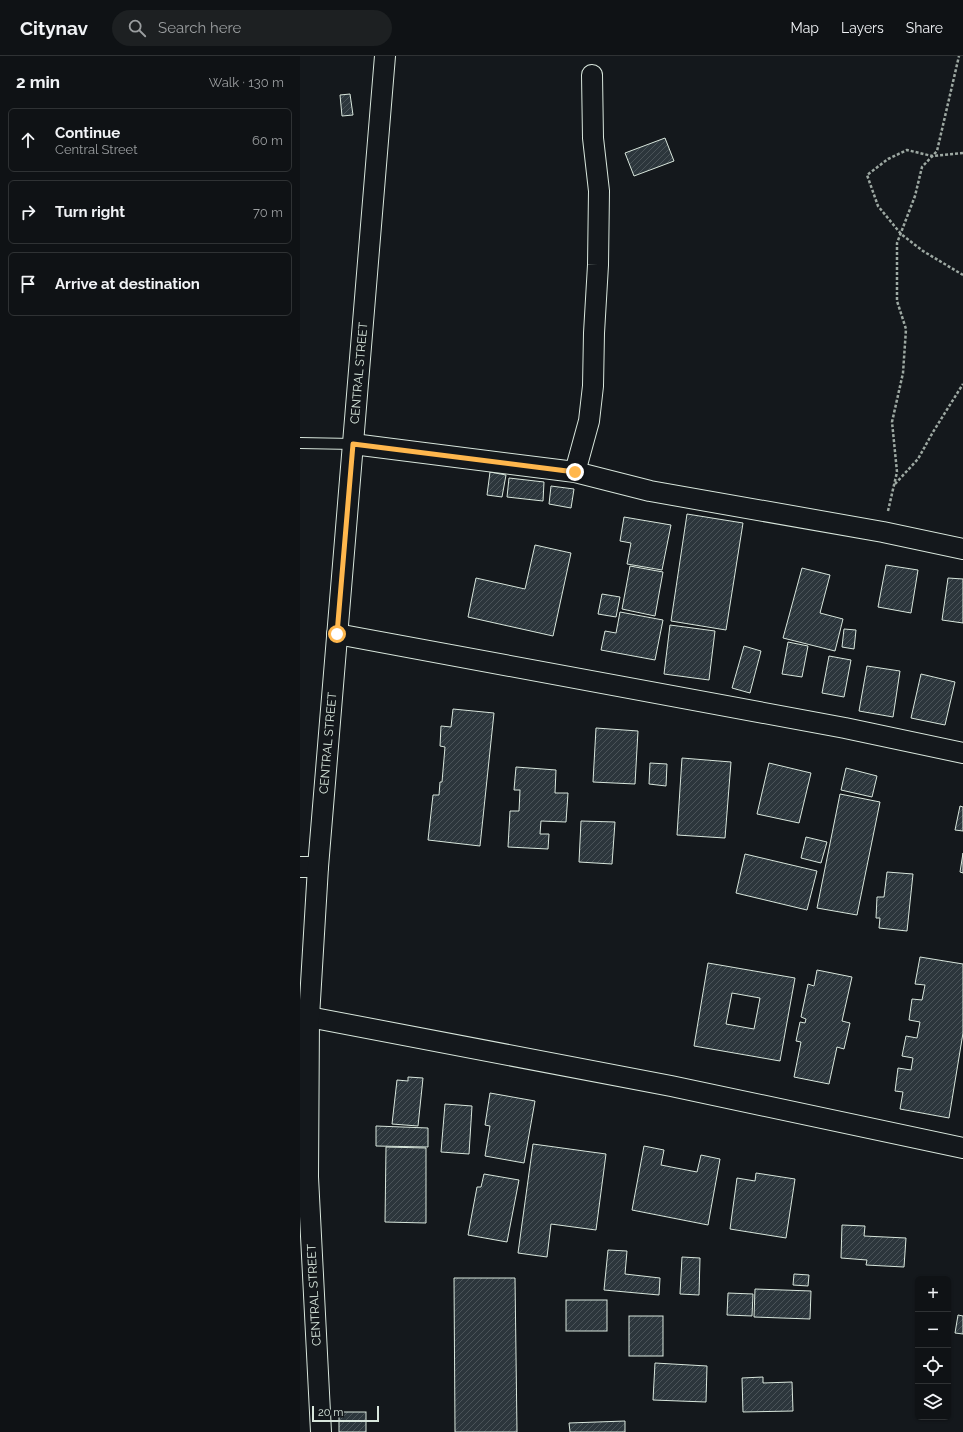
<!DOCTYPE html>
<html lang="en">
<head>
<meta charset="utf-8">
<style>
	:root { --surface:#0f1215; --page:#1d2022; --text:#f1f3f6; --muted:#9b9ea0; --line:#2f3234 }
	body { margin:0; font-family:Raleway,sans-serif; background:var(--page); color:var(--text) }
	.controls { position:absolute; right:12px; bottom:12px; display:grid; overflow:hidden; border-radius:6px; box-shadow:0 1px 3px #0004 }
	.controls button { width:36px; height:36px; display:grid; place-items:center; padding:0; border:0; border-bottom:1px solid var(--line); background:var(--surface); color:var(--text); font:20px sans-serif }
	.scale { position:absolute; left:12px; bottom:10px; width:67px; box-sizing:border-box; padding-left:4px; border:2px solid #d8e6dc; border-top:0; font-size:11px; line-height:14px; white-space:nowrap; color:#d8e6dc; -webkit-text-stroke:3px #14181c; paint-order:stroke }
	.stop { position:absolute; width:12px; height:12px; margin:-9px; border:3px solid #ffb74d; border-radius:50%; background:#fff }
	.stop.end { background:#ffb74d; border-color:#fff; box-shadow:0 1px 4px #0008 }
	.list { margin:0; padding:0; list-style:none }
	h2 { display:flex; justify-content:space-between; align-items:center; height:52px; margin:0; padding:0 16px; font-size:17px }
	h2 small { font-size:13px; font-weight:400; color:var(--muted) }
	.list li { display:grid; grid-template-columns:26px 1fr auto; gap:12px; align-items:center; box-sizing:border-box; height:64px; margin:0 8px 8px; padding:0 8px; border:1px solid var(--line); border-radius:6px }
	.list b { display:block; font-size:15px; white-space:nowrap }
	.list p { margin:0; font-size:13px; white-space:nowrap; color:var(--muted) }
	.list em { font-size:13px; font-style:normal; color:var(--muted) }
	.icon { flex:none; width:22px; height:22px; fill:none; stroke:currentColor; stroke-width:2; stroke-linecap:round; stroke-linejoin:round }
	.map { position:relative; flex:none; width:663px; height:1376px; overflow:hidden }
	header { display:flex; align-items:center; gap:24px; box-sizing:border-box; height:56px; padding:0 20px; background:var(--surface); border-bottom:1px solid var(--line) }
	header strong { font-size:19px }
	nav { display:flex; gap:22px; margin-inline-start:auto; font-size:14px }
	.search { width:280px; height:36px; background:var(--page); display:flex; align-items:center; gap:10px; box-sizing:border-box; padding:0 14px; border-radius:22px; color:var(--muted); font-size:15px }
	main { display:flex }
	aside { flex:1; background:var(--surface) }
	.map>svg:first-child { display:block }
	.building { fill:url(#building-hatch); stroke:#d8e6dc; fill-rule:evenodd }
	.lines { fill:none; stroke-linecap:round; stroke-linejoin:round }
	.lane-casing { stroke:#d8e6dc; stroke-width:12 }
	.street-casing { stroke:#d8e6dc; stroke-width:22 }
	.path { stroke:#9da8a2; stroke-width:2.5; stroke-dasharray:3 2; stroke-linecap:butt }
	.lane { stroke:#14181c; stroke-width:10 }
	.street { stroke:#14181c; stroke-width:20 }
	.route { stroke:#ffb74d; stroke-width:5 }
	.labels { text-anchor:middle; stroke-width:3; stroke-linejoin:round; paint-order:stroke }
	.street-label { font-size:12px; fill:#d8e6dc; stroke:#14181c }
</style>
</head>
<body>
<header>
<strong>Citynav</strong>
<div class="search"><svg class="icon" aria-label="search" viewBox="0 0 24 24"><circle cx="10" cy="10" r="6"/><path d="M15 15l6 6"/></svg>Search here</div>
<nav><a>Map</a><a>Layers</a><a>Share</a></nav>
</header>
<main>
<aside>
<h2>2 min<small>Walk · 130 m</small></h2>
<ul class="list">
<li><svg class="icon" aria-label="ahead" viewBox="0 0 24 24"><path d="M12 20V5M6 11l6-6 6 6"/></svg><div><b>Continue</b><p>Central Street</p></div><em>60 m</em></li>
<li><svg class="icon" aria-label="right" viewBox="0 0 24 24"><path d="M7 20v-9h11M14 6l5 5-5 5"/></svg><div><b>Turn right</b></div><em>70 m</em></li>
<li><svg class="icon" aria-label="arrive" viewBox="0 0 24 24"><path d="M6 21V4h12l-3 4 3 4H6"/></svg><div><b>Arrive at destination</b></div></li>
</ul>
</aside>
<div class="map">
<svg width="663" height="1376" viewBox="0 0 663 1376">
	<defs>
		<pattern id="building-hatch" width="6" height="6" patternUnits="userSpaceOnUse"><rect width="6" height="6" fill="#2c363c"/><path d="M-1 1l2-2M0 6l6-6M5 7l2-2" fill="none" stroke="#4a5358"/></pattern>
	</defs>
	<rect width="100%" height="100%" fill="#14181c"/>
	<g class="building">
		<polygon points="50,38 53,59 42,60 40,39"/>
		<polygon points="365,82 374,105 334,120 325,97"/>
		<polygon points="190,416 206,419 202,441 187,439"/>
		<polygon points="209,422 244,426 243,445 207,441"/>
		<polygon points="251,430 274,433 271,452 249,448"/>
		<polygon points="387,458 443,467 426,574 371,565"/>
		<polygon points="324,461 371,469 362,514 327,508 331,487 320,485"/>
		<polygon points="235,489 271,497 253,580 168,561 176,522 225,533"/>
		<polygon points="586,509 618,514 611,557 578,551"/>
		<polygon points="330,510 363,516 355,560 322,553"/>
		<polygon points="502,512 530,519 520,557 543,563 535,595 483,582"/>
		<polygon points="648,522 663,523 663,567 642,564"/>
		<polygon points="302,538 320,541 316,561 298,558"/>
		<polygon points="320,556 363,564 355,604 301,594 305,575 316,577"/>
		<polygon points="370,569 415,575 409,624 364,618"/>
		<polygon points="544,573 556,574 554,593 542,591"/>
		<polygon points="488,586 508,590 502,621 482,618"/>
		<polygon points="444,590 461,595 450,637 432,632"/>
		<polygon points="529,600 551,604 544,641 522,637"/>
		<polygon points="567,610 600,615 593,661 559,655"/>
		<polygon points="621,618 655,626 645,669 611,662"/>
		<polygon points="153,653 194,657 180,790 128,784 133,739 139,739 140,726 142,726 145,691 140,690 141,670 151,671"/>
		<polygon points="296,672 338,675 335,728 293,726"/>
		<polygon points="382,702 431,706 425,782 377,779"/>
		<polygon points="350,707 367,708 366,730 349,728"/>
		<polygon points="469,707 511,717 499,767 457,758"/>
		<polygon points="216,711 256,714 255,737 268,737 266,766 241,765 240,778 249,778 248,793 208,791 210,755 219,755 220,734 214,734"/>
		<polygon points="546,712 577,720 572,741 541,734"/>
		<polygon points="540,738 580,746 557,859 517,852"/>
		<polygon points="660,750 663,751 663,775 655,774"/>
		<polygon points="281,765 315,766 312,808 279,806"/>
		<polygon points="506,781 527,786 521,807 501,802"/>
		<polygon points="663,797 663,817 660,816"/>
		<polygon points="445,798 517,815 507,854 436,837"/>
		<polygon points="587,816 613,818 607,875 579,872 580,862 576,862 577,841 584,841"/>
		<polygon points="620,901 663,908 663,977 649,1062 600,1053 603,1036 595,1035 598,1012 611,1014 613,1002 602,1000 606,980 617,982 620,966 609,964 612,943 622,944 625,929 615,928"/>
		<path d="M408 907 495 922 480 1005 394 990ZM432 937 460 942 454 973 426 968Z"/>
		<polygon points="517,914 552,921 542,965 550,967 544,993 537,991 529,1028 494,1021 501,986 496,985 500,966 505,967 506,963 501,961 508,928 514,930"/>
		<polygon points="108,1021 123,1022 118,1070 92,1068 97,1024 108,1025"/>
		<polygon points="190,1037 235,1045 224,1107 185,1100 190,1070 185,1069"/>
		<polygon points="145,1048 172,1050 169,1098 141,1096"/>
		<polygon points="76,1070 128,1072 128,1091 76,1090"/>
		<polygon points="233,1088 306,1098 296,1174 251,1168 247,1201 218,1197"/>
		<polygon points="344,1090 364,1094 361,1109 397,1116 401,1099 420,1103 408,1169 332,1154"/>
		<polygon points="86,1091 126,1092 126,1167 85,1166"/>
		<polygon points="456,1117 495,1123 486,1182 430,1173 437,1122 455,1125"/>
		<polygon points="184,1118 219,1124 207,1186 168,1179 177,1131 181,1131"/>
		<polygon points="542,1169 565,1170 564,1180 606,1182 604,1211 566,1209 567,1204 541,1202"/>
		<polygon points="308,1194 327,1195 325,1218 360,1222 359,1239 304,1234"/>
		<polygon points="382,1201 400,1202 399,1239 380,1238"/>
		<polygon points="494,1218 509,1219 508,1230 493,1229"/>
		<polygon points="154,1222 215,1222 217,1376 155,1376"/>
		<polygon points="455,1233 511,1235 510,1263 454,1261"/>
		<polygon points="428,1237 453,1238 452,1260 427,1259"/>
		<rect x="266" y="1244" width="41" height="31"/>
		<polygon points="658,1259 663,1260 663,1278 655,1277"/>
		<rect x="329" y="1260" width="34" height="40"/>
		<polygon points="355,1307 407,1310 406,1346 353,1344"/>
		<polygon points="463,1321 463,1327 492,1326 493,1355 443,1356 442,1322"/>
		<rect x="39" y="1356" width="27" height="20"/>
		<polygon points="325,1365 325,1376 270,1376 269,1367"/>
	</g>
	<g class="lines">
		<g class="lane-casing">
			<polyline id="lane" points="0,387 53,388"/>
		</g>
		<g class="street-casing">
			<g id="street">
				<polyline points="53,388 275,416 350,435 583,476 663,493"/>
				<polyline points="275,416 289,365 293,330 294,277 298,209 299,135 293,82 292,19"/>
				<polyline points="37,578 545,672 663,697"/>
				<polyline points="0,811 18,811"/>
				<polyline points="9,961 371,1030 663,1092"/>
				<polyline points="21,1376 8,1121 9,961 18,811 85,0"/>
			</g>
		</g>
		<g class="path">
			<polyline points="663,97 632,100 607,94 588,103 567,119 578,150 601,178 623,195 663,219"/>
			<polyline points="595,428 618,403 633,376 663,328"/>
			<polyline points="588,455 597,416 592,366 603,317 606,273 597,245 597,187 615,140 622,111 637,95 659,0"/>
		</g>
		<use href="#lane" class="lane"/>
		<use href="#street" class="street"/>
	</g>
	<g class="lines">
		<polyline class="route" points="37,578 53,388 275,416"/>
	</g>
	<g class="labels">
		<g class="street-label">
			<text transform="translate(59 317) rotate(-85)" y="4">CENTRAL STREET</text>
			<text transform="translate(28 687) rotate(-85)" y="4">CENTRAL STREET</text>
			<text transform="translate(14 1239) rotate(-93)" y="4">CENTRAL STREET</text>
		</g>
	</g>
</svg>
<div class="controls">
<button>+</button>
<button>−</button>
<button><svg class="icon" aria-label="locate" viewBox="0 0 24 24"><circle cx="12" cy="12" r="6"/><path d="M12 2v4M12 18v4M2 12h4M18 12h4"/></svg></button>
<button><svg class="icon" aria-label="layers" viewBox="0 0 24 24"><path d="M12 4l9 5-9 5-9-5zM3 14l9 5 9-5"/></svg></button>
</div>
<div class="scale">20 m</div>
<div class="stop" style="left:37px;top:578px"></div>
<div class="stop end" style="left:275px;top:416px"></div>
</div>
</main>
</body>
</html>
